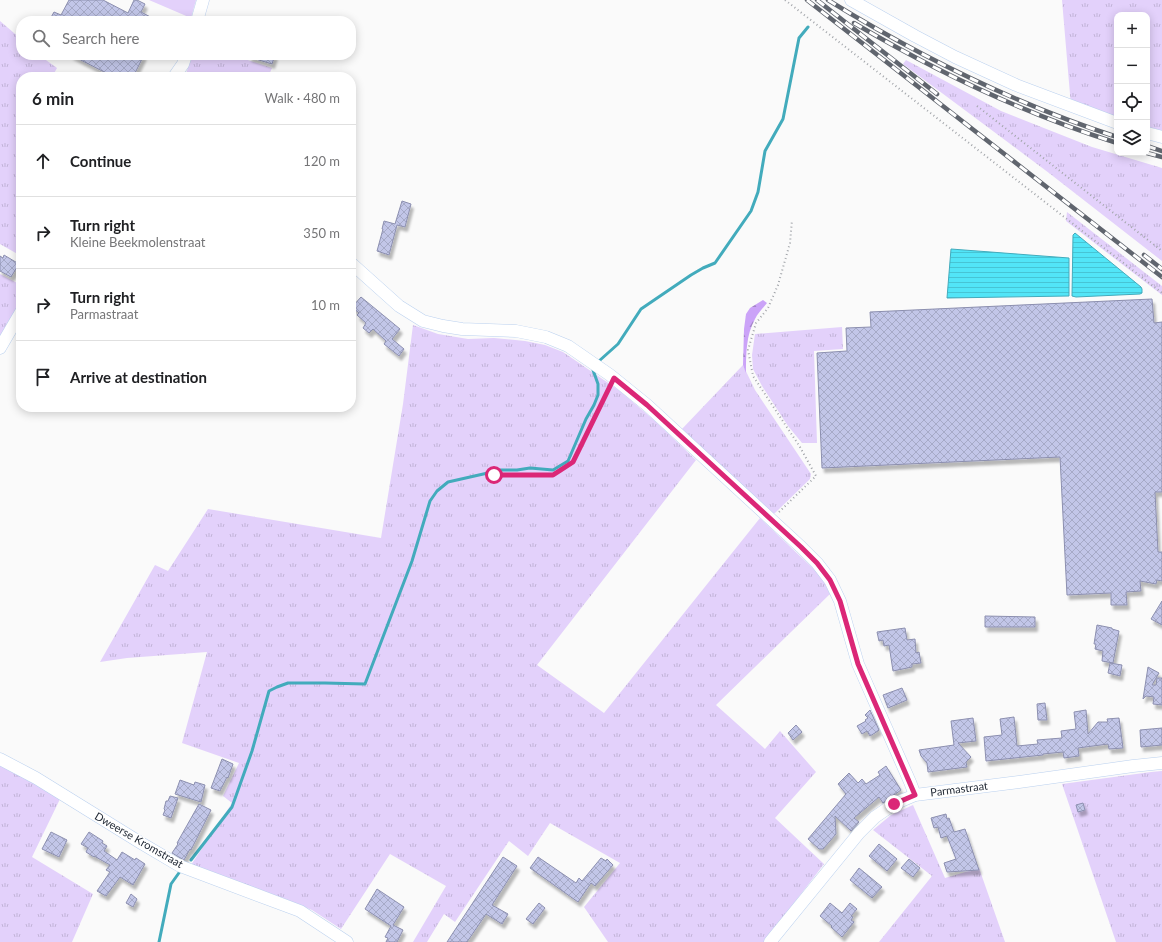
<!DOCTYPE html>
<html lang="en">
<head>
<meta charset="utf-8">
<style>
	:root { --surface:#fff; --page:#f2f2f2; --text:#202124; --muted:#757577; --line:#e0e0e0 }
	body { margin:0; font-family:Lato,sans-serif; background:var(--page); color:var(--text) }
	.controls { position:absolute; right:12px; top:12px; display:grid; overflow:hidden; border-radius:8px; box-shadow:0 2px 10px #0003 }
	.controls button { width:36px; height:36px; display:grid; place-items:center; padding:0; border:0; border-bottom:1px solid var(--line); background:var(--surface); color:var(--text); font:20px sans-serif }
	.stop { position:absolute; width:12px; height:12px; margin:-9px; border:3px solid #db2777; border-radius:50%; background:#fff }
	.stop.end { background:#db2777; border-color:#fff; box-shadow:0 1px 4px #0008 }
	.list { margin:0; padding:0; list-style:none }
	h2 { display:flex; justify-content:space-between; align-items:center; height:52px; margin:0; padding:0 16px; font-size:17px }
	h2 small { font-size:13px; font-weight:400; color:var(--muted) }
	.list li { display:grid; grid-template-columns:26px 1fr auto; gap:12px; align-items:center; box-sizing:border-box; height:72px; padding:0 16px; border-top:1px solid var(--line) }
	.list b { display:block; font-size:15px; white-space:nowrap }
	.list p { margin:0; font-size:13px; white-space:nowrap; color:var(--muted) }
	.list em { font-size:13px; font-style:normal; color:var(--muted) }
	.icon { flex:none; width:22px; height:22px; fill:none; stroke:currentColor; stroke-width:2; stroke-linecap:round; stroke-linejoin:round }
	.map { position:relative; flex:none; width:1162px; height:942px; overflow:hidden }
	.search { position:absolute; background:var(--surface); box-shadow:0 2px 10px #0003; left:16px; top:16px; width:340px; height:44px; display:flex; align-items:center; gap:10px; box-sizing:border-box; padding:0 14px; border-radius:16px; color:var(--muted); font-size:15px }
	.panel { position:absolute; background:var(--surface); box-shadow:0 2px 10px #0003; left:16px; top:72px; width:340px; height:340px; border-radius:16px }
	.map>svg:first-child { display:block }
	.grass { fill:url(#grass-tufts) }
	.forest { fill:url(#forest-firs) }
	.garden { fill:#e3d1fb }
	.water { fill:url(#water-rules); stroke:#42abbc }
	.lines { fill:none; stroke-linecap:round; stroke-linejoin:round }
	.stream { stroke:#42abbc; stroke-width:3 }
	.building { fill:url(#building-cross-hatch); stroke:#8c8faf; filter:url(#shadow) }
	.street-casing { stroke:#bbd1ef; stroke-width:13 }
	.path { stroke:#a2a5aa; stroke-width:2; stroke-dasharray:1 3; stroke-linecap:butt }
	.street { stroke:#fff; stroke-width:12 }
	.rail-casing { stroke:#60656e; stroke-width:4.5 }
	.rail { stroke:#fff; stroke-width:3; stroke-dasharray:9; stroke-linecap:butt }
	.route { stroke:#db2777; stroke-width:5 }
	.labels { text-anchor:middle; stroke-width:3; stroke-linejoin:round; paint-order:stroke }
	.street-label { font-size:11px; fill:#1d2531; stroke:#fff }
</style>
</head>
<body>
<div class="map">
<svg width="1162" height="942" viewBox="0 0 1162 942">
	<defs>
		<pattern id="grass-tufts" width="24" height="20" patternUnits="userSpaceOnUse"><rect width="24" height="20" fill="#e3d1fb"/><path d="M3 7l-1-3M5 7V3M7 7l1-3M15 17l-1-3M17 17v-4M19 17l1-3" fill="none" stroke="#c2b3d8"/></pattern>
		<pattern id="forest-firs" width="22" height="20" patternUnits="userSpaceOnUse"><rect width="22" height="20" fill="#cba3f8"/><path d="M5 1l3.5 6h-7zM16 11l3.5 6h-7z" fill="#a485c9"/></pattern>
		<pattern id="water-rules" width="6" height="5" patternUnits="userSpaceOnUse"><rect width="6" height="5" fill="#52e5f7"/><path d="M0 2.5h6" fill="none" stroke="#47c4d4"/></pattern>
		<pattern id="building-cross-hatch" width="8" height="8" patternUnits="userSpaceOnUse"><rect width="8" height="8" fill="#c2c6e8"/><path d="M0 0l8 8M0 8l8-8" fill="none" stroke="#a6aac7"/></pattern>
		<filter id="shadow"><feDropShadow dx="2.5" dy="4.5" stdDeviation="1" flood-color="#0004"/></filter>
	</defs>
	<rect width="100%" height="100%" fill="#fafafa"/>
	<g class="grass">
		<polygon points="1062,0 1162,0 1162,135 1147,130 1147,15 1117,15 1117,120 1071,106"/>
		<polygon points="0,21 21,39 21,55 39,55 57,68 52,77 21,77 21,256 0,244"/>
		<polygon points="192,55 233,55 272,68 268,77 185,77"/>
		<polygon points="906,60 1001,111 1092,147 1162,168 1162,261 1049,173 903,64"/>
		<polygon points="1067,212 1162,286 1162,295 1066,221"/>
		<polygon points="0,274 21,285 21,303 0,340"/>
		<polygon points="413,325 438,334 468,339 494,338 525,341 545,345 563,352 620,391 655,421 696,460 537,665 604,713 760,518 821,576 830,594 716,705 765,749 780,731 816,772 775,818 824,864 764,942 608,942 584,907 620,863 550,823 528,856 509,841 455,922 444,914 427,942 413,942 446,886 390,854 341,929 312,910 277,896 204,869 191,865 232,803 223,796 239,763 182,743 207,652 127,658 100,662 155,565 168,571 208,509 381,538 403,404"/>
		<polygon points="842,327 843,349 814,351 817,443 802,443 788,426 762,386 753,369 752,355 755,334"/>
		<polygon points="743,365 755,390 811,474 810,479 775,513 770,515 681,430"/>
		<polygon points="0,765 15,772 60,799 32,857 93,894 72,942 0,942"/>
		<polygon points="1162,771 1162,942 1116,942 1062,784 1151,772"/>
		<polygon points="913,805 945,878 979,868 1005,942 879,942 932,876 873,830 891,815"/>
	</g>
	<path class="forest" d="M763 300 767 303C763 308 758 313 755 319 746 335 746 354 746 373L743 365 744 329 746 314 750 308Z"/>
	<polygon class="garden" points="149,0 196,0 191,18"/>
	<g class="water">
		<polygon points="1075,233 1141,287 1142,289 1142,293 1140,294 1076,297 1072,296 1073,235"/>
		<polygon points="951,249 1069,258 1069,296 947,298"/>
	</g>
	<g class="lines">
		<g class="stream">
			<polyline points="599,361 618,344 641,309 691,275 703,268 715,263 751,211 758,192 765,151 783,119 799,38 808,27"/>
			<polyline points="191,860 232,807 252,751 269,691 277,687 288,683 325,683 365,684 412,561 430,501 437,491 448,482 501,470 517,470 530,468 553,470 568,461 586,419 594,405 598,395 598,384 593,370"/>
			<polyline points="159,942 171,884 181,870"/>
		</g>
	</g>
	<g class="building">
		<polygon points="69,0 103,0 128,13 134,0 137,0 145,4 141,12 158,21 49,21 54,12 61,15"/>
		<polygon points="71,55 144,55 133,77 114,77"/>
		<polygon points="250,55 275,55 272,64 249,57"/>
		<polygon points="402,201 411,204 405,227 397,225 389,255 377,251 383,229 382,229 384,221 395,224"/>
		<polygon points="4,255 19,264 11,277 0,271 0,256 3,258"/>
		<polygon points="361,297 400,329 392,339 404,349 399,356 384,344 386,341 373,329 369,333 363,328 366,323 357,315 359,313 352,307"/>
		<polygon points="1152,299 1154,323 1162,322 1162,492 1155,492 1158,552 1162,552 1162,581 1157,580 1156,584 1140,581 1141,591 1126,592 1127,605 1111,605 1111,593 1067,595 1060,457 822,468 817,353 847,351 846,328 871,327 870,312"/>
		<polygon points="1162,601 1162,625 1151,619"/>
		<polygon points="985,616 1035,617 1035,627 985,627"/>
		<polygon points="1097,625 1112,628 1112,629 1119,631 1113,663 1102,661 1103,651 1095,649 1096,644 1094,644"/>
		<polygon points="905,628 907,640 915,639 916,653 919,652 921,663 912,664 912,667 893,671 889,645 884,646 883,640 879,641 877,632"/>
		<polygon points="1110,663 1122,665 1120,676 1108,673"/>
		<polygon points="1148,667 1159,673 1152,685 1156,685 1157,678 1162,678 1162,705 1153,704 1154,697 1146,696 1143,699"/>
		<polygon points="902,688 907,700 888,708 883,695"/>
		<polygon points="1045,703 1047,720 1038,720 1037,704"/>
		<polygon points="870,710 879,730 878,731 870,736 867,731 862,734 857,726 866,721 865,720 868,718 865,715"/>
		<polygon points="1086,710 1088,734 1098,722 1108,722 1107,719 1119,718 1123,748 1109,749 1108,744 1078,748 1079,756 1064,758 1063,752 1043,754 1043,755 986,761 984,737 1002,735 1000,719 1014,717 1017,746 1038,744 1037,740 1062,738 1061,731 1076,729 1074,712"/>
		<polygon points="973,718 976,741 958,743 971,757 966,762 967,767 928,772 927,763 921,756 919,750 954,745 951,721"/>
		<polygon points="796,725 802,732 793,740 788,733"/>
		<polygon points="1162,728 1162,745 1141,747 1140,730"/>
		<polygon points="222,759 233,764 228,778 227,777 220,791 211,788"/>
		<polygon points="886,766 901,790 883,803 879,797 854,818 859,822 851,831 835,816 836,834 823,849 819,849 808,839 846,794 838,784 849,773 858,783 862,779 866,784 880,775 878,772"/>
		<polygon points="180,780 194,785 195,782 205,785 201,802 175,794"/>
		<polygon points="170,796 178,798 171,818 163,815 165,810 164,809 166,801 168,801"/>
		<polygon points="1083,803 1085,810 1078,812 1076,805"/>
		<polygon points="199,804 211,810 191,850 190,849 184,860 172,853 178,844 177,843"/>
		<polygon points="946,814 947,819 949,818 954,832 965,829 979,870 947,872 944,863 956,859 947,836 941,838 938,827 934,828 931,818"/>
		<polygon points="51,832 67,840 59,857 42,849"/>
		<polygon points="89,832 103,841 102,843 107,846 104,851 117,860 122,852 135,860 136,858 145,864 133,885 120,877 106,896 97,891 110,872 106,870 110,865 94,856 94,857 86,852 88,848 81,844"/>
		<polygon points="879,844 897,859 887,871 869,856"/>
		<polygon points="503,857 517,866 492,905 508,914 502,924 486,914 467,942 447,942"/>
		<polygon points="538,857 576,883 579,878 582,881 601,858 606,861 607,859 613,865 595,886 591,883 578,902 530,868"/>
		<polygon points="909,859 920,868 913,877 901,868"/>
		<polygon points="859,868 882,887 872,898 850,880"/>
		<polygon points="377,889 404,907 393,925 403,930 397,942 386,942 388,938 385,937 391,926 365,909"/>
		<polygon points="131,894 137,899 133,907 126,903"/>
		<polygon points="539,903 545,908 533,924 526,919"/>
		<polygon points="830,903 842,913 850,903 857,909 851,916 853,917 851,920 854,922 842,937 831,927 832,926 820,916"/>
	</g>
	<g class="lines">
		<g class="street-casing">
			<g id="street">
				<polyline points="851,0 915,36 955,57 1016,85 1117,123"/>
				<polyline points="197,21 203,0"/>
				<polyline points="174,77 183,64 186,55"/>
				<polyline points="1147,133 1162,137"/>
				<polyline points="351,263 399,306 423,321 443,326 462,329 516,331 546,337 568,346 610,375 647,405 801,547 817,563 830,580 840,601 858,664 910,782 915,795"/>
				<polyline points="0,348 21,312"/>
				<polyline points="0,759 36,778 141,843 180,866 300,911 347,942"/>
				<polyline points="770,942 859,833 875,817 894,804 915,795 1019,782 1133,766 1162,763"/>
			</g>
		</g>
		<g class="path">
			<polyline points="785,0 1162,293"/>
			<polyline points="977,106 1162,251"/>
			<polyline points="486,479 495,475 553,475 573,463 609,388"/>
			<polyline points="779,512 816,476 800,447 753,376 748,350 756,323 768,308 778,285 790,243 792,220"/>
		</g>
		<use href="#street" class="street"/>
		<g class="rail-casing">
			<g id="rail">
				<polyline points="807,0 1162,277"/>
				<polyline points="817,0 937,94"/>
				<path d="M828 0C919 56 1015 104 1117 137"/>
				<path d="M854 23C937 72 1025 114 1117 143"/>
				<polyline points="1147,146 1162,151"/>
				<polyline points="1147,153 1162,157"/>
				<polyline points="1144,255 1162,269"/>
			</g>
		</g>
		<use href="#rail" class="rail"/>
	</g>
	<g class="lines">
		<polyline class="route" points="494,475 553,475 573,462 614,378 647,405 801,547 817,563 830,580 840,601 858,664 915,795 894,804"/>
	</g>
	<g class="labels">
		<g class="street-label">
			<text transform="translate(959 789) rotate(-7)" y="4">Parmastraat</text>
			<text transform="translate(139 840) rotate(30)" y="4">Dweerse Kromstraat</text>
		</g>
	</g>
</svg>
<div class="controls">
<button>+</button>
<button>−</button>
<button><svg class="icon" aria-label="locate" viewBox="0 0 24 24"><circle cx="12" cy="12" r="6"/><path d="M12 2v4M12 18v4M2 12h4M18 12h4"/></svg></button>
<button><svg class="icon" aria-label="layers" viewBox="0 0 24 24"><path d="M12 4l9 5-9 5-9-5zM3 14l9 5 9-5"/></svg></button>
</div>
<div class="stop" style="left:494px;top:475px"></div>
<div class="stop end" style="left:894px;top:804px"></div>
<div class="search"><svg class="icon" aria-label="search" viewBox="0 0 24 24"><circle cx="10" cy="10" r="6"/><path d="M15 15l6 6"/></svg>Search here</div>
<section class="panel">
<h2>6 min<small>Walk · 480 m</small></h2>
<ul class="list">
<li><svg class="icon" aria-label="ahead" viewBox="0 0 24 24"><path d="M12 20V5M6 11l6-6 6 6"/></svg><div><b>Continue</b></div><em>120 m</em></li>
<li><svg class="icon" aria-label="right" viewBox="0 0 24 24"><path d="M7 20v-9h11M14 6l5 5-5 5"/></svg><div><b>Turn right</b><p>Kleine Beekmolenstraat</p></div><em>350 m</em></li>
<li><svg class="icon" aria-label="right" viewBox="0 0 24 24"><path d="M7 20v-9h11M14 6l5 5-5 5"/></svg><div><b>Turn right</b><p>Parmastraat</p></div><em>10 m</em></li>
<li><svg class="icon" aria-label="arrive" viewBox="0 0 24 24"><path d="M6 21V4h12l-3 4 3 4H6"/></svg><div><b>Arrive at destination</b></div></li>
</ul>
</section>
</div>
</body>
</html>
